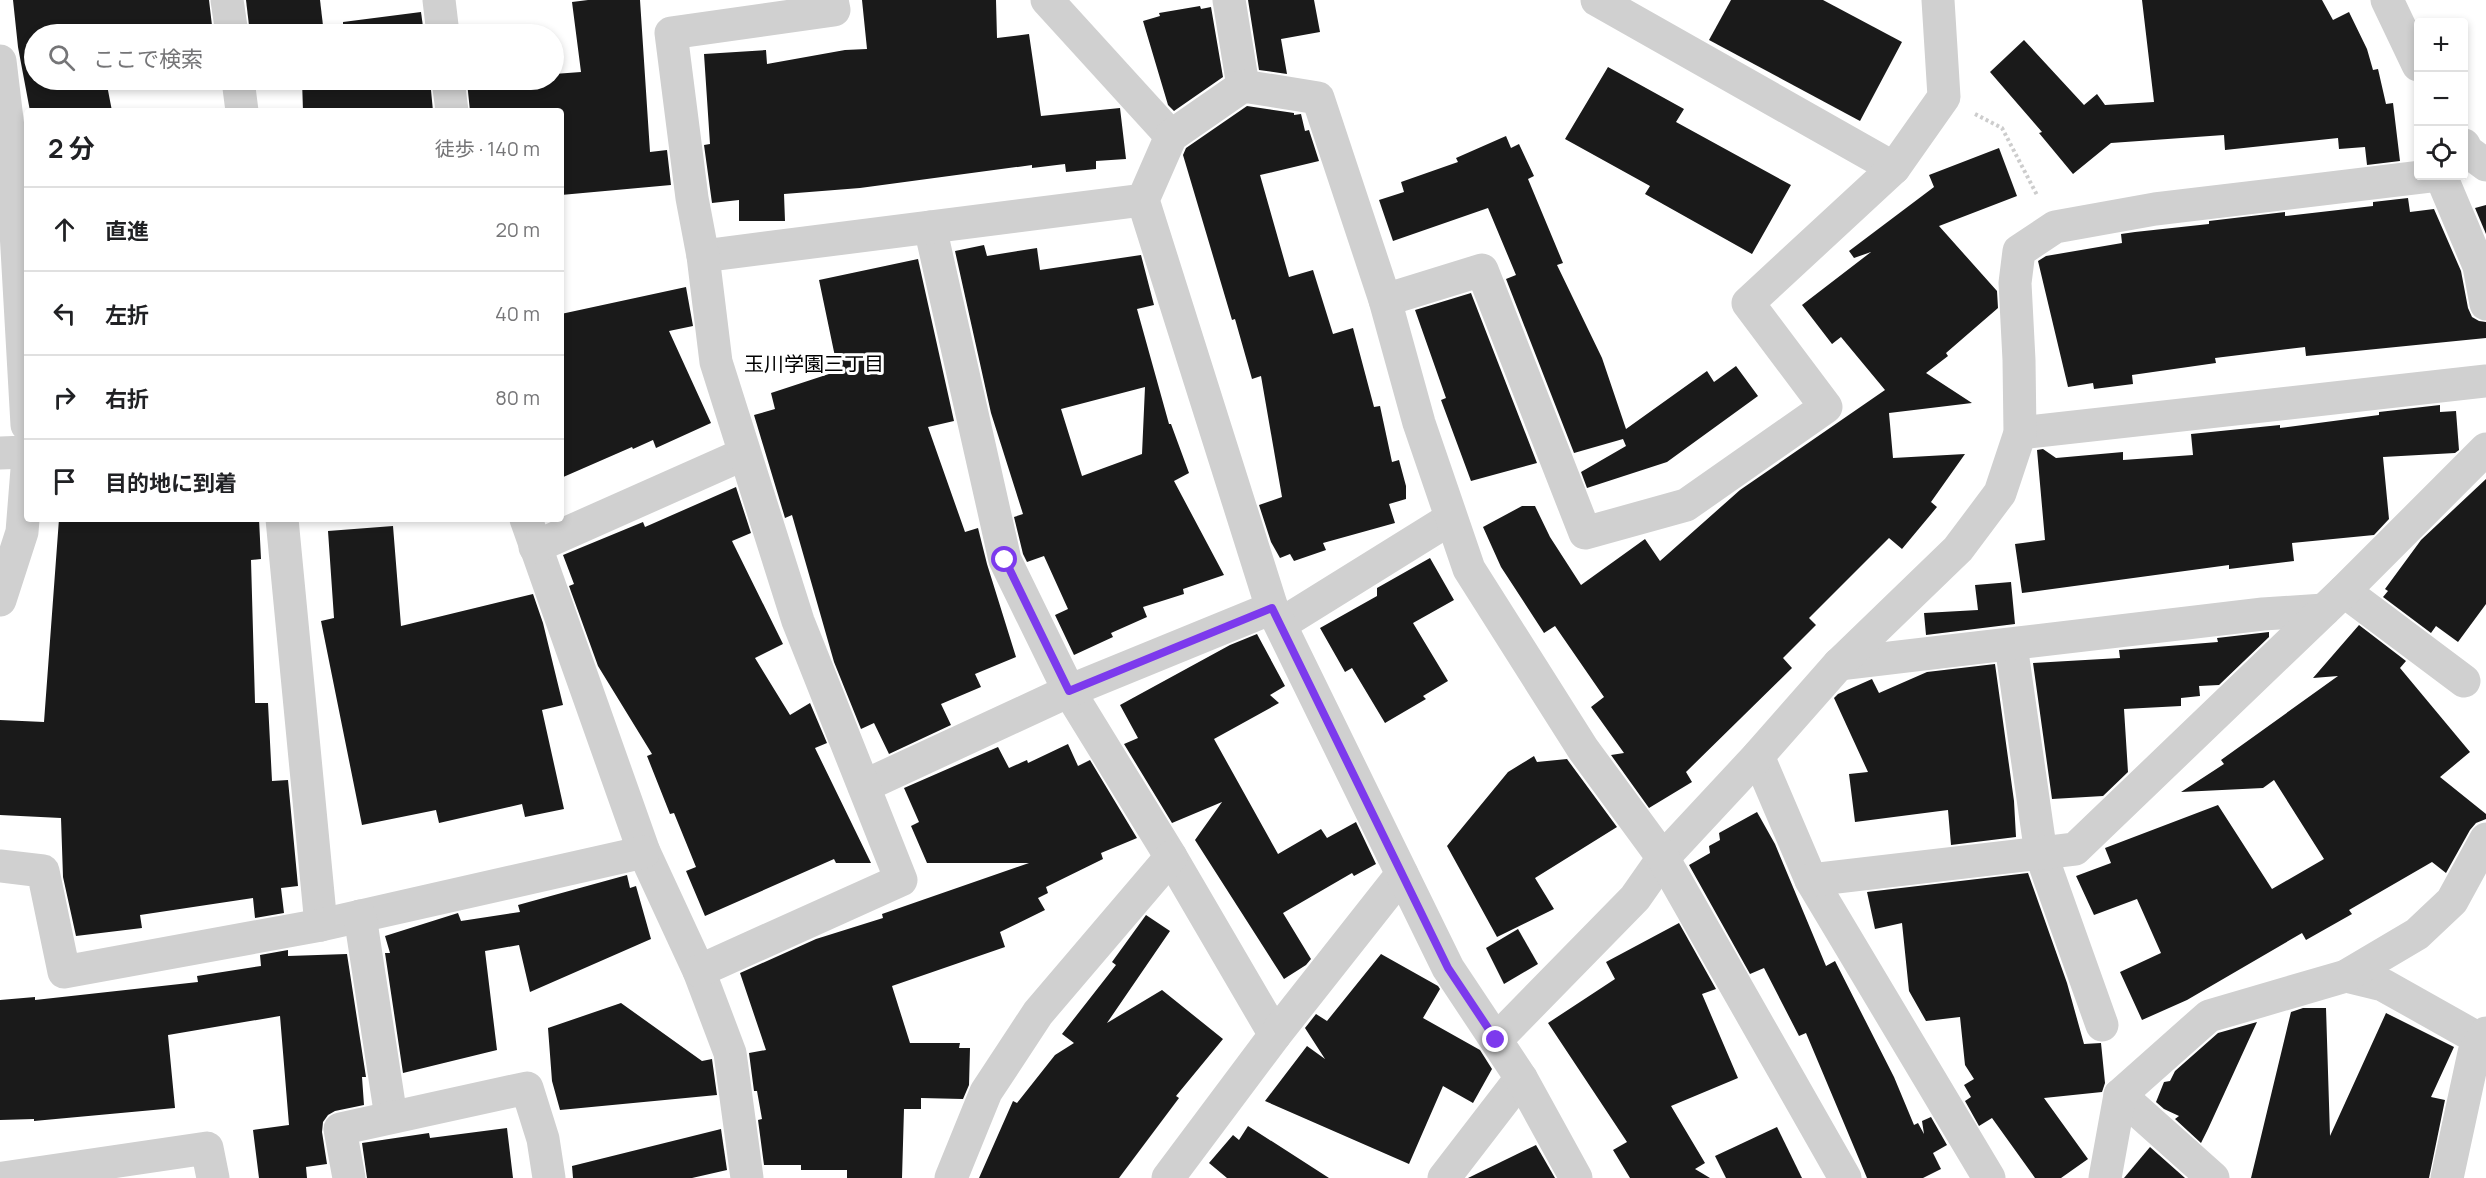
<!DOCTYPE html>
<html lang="ja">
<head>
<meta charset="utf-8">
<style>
	:root { --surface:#fff; --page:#f2f2f2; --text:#202124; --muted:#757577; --line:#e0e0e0 }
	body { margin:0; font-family:Manrope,"Noto Sans JP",sans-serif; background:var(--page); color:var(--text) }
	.controls { position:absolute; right:18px; top:18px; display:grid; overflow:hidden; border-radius:6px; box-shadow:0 3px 9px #0003 }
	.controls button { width:54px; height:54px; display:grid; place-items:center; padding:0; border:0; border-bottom:2px solid var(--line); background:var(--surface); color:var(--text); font:30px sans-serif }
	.stop { position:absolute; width:18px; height:18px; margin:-14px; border:4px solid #7c3aed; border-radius:50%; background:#fff }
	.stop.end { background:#7c3aed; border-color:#fff; box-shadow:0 2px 6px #0008 }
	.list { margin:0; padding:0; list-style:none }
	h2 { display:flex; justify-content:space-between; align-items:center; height:78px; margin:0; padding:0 24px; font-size:26px }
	h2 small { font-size:20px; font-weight:400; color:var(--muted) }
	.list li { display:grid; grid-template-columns:39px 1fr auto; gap:18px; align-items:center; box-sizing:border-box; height:84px; padding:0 24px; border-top:2px solid var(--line) }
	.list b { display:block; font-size:22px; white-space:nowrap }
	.list em { font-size:20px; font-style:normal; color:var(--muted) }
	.icon { flex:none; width:33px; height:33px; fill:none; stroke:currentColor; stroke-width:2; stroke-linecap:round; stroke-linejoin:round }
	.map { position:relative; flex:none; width:2486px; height:1178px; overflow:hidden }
	.search { position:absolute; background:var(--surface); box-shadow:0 3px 9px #0003; left:24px; top:24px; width:540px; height:66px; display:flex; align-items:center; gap:15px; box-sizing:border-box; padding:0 21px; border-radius:33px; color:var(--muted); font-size:22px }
	.panel { position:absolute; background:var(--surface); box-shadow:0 3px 9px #0003; left:24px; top:108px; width:540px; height:414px; border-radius:6px }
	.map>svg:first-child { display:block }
	.building { fill:#1a1a1a; fill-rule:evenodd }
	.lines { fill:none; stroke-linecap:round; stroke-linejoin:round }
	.path { stroke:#cdcdcd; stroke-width:4; stroke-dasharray:3 3; stroke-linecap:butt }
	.minor { stroke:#d0d0d0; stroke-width:33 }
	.route { stroke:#7c3aed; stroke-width:8 }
	.labels { text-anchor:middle; stroke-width:6; stroke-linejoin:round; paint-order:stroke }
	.neighbourhood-label { font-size:20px; fill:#000; stroke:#fff }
</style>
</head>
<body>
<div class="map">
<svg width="2486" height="1178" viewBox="0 0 2486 1178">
	<rect width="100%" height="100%" fill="#fff"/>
	<g class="building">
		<polygon points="13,0 209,0 213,34 34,34 34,80 106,80 112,111 30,111 18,47"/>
		<polygon points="246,0 320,0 324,34 250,34"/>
		<polygon points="588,0 640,0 650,152 667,150 671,185 561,195 561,111 470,111 467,82 554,80 554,74 581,72 572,2"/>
		<polygon points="862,0 996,0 997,38 1029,34 1041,116 1120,108 1126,159 1096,161 1096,169 1066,172 1065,164 1032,168 1032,165 860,188 784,194 785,221 739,221 739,200 712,203 704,145 710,144 704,54 766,50 767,64 845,50 867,49"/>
		<polygon points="1248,0 1314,0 1320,32 1281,39 1287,74 1259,70"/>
		<polygon points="1731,0 1823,0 1902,42 1860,121 1709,40"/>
		<polygon points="2142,0 2322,0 2333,20 2349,12 2367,49 2373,70 2378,69 2386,104 2393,103 2400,161 2367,165 2365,147 2339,149 2338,138 2225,150 2224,135 2111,143 2073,174 2039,133 2042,132 1990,72 2024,40 2084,105 2097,94 2105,105 2154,102"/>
		<polygon points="1200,6 1201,9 1211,7 1223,77 1174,111 1168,105 1143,21 1160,16 1159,13"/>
		<polygon points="421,12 424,34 343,34 343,22"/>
		<polygon points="1608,67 1684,109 1676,122 1791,185 1752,254 1645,194 1650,186 1565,139"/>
		<polygon points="302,80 430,80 433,111 303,111"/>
		<polygon points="1247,106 1294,113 1294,115 1301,114 1305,131 1309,130 1319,161 1260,175 1289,277 1313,270 1333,334 1353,328 1374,407 1380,406 1392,462 1399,460 1406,486 1406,499 1389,504 1395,523 1323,543 1326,550 1294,561 1290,554 1280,558 1271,542 1259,505 1282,497 1261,376 1252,379 1235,319 1232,320 1183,155 1186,148"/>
		<polygon points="1506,136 1511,148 1519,144 1534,176 1528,179 1563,263 1557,265 1602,358 1626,429 1707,371 1714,382 1736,366 1758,396 1667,462 1587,488 1581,472 1626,446 1623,439 1574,453 1506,279 1516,275 1488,208 1393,241 1379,200 1404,192 1401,182 1458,162 1456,158"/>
		<polygon points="1999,148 2017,196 1939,226 1997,291 1998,308 1946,353 1948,356 1926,373 1972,403 1889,413 1893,458 1965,454 1931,502 1937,507 1902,549 1889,538 1809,618 1816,625 1783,658 1792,668 1686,772 1692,782 1649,808 1611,755 1624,753 1591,707 1604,697 1555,626 1544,633 1501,567 1483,527 1522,506 1535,506 1550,537 1581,585 1645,539 1660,561 1740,490 1885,390 1841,337 1832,344 1802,305 1871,252 1854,258 1849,251 1934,187 1929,175"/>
		<polygon points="2408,198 2410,212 2434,209 2461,271 2468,308 2472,317 2479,321 2486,322 2486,338 2306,356 2305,347 2215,358 2216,363 2132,375 2133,384 2094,389 2093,383 2068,387 2038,261 2046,256 2122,243 2121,234 2135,232 2209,224 2209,221 2285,212 2285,216 2373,206 2373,202"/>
		<polygon points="2486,205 2486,234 2475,208"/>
		<path d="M984 245 987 256 1037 248 1040 270 1141 255 1154 305 1137 309 1169 424H1171L1189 473 1174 481 1224 575 1183 589 1184 594 1143 607 1147 617 1111 633 1113 637 1074 655 1055 615 1068 609 1044 556 1027 562 1023 554 1014 517 1023 514 991 413 955 251ZM1145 387 1142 454 1082 476 1061 409Z"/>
		<polygon points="918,259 954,421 928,427 965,532 978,528 987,564 1016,657 975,674 981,687 941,704 951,725 889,754 874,723 861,729 834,662 792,515 785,518 754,415 775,409 771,393 838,371 819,280"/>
		<polygon points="686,287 693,326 669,331 711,423 656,448 653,440 633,449 632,447 561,478 561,314"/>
		<polygon points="1471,293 1537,463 1471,481 1441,400 1446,398 1415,310"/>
		<polygon points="2440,405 2440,412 2456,411 2459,450 2455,453 2383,457 2389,519 2374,535 2292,543 2294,561 2229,569 2229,565 2022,593 2015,544 2045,540 2037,450 2043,449 2056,458 2123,452 2123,460 2193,455 2191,434 2280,425 2280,428 2379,415 2379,412"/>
		<polygon points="2486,479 2486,604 2458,642 2436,626 2431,633 2383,597 2388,591 2385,589 2421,540"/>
		<polygon points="736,487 751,533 732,541 783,644 755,658 790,715 810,703 827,743 815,748 871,863 836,863 834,859 705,916 686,871 696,867 674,813 670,814 647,756 652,754 598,666 569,586 574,584 563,555 643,522 645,527"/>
		<polygon points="59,519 259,519 261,559 251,560 255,703 268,703 272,781 288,780 298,886 281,888 284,913 255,918 253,898 140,915 142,928 76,936 63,877 61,818 0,815 0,720 44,722"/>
		<polygon points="393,526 401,626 533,594 543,623 563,705 542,710 564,809 525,817 522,804 439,823 436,810 362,825 321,621 334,618 328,531"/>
		<polygon points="1430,558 1454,600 1413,623 1448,681 1423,696 1426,699 1385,723 1352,668 1345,672 1320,628 1377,596 1377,588"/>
		<polygon points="2011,582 2015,624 1926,635 1924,613 1978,610 1975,585"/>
		<polygon points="2359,625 2406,661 2400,668 2470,752 2440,777 2486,814 2486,819 2476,823 2470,830 2446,873 2432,862 2349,910 2352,914 2306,940 2302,933 2187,1000 2142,1020 2120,972 2161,953 2137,899 2094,915 2076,876 2111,863 2105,848 2218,805 2272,889 2324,859 2274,780 2263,788 2181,792 2224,764 2221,760 2338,676 2313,678"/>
		<polygon points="2269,632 2269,637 2219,685 2199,686 2200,696 2181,698 2181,706 2124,709 2128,772 2103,796 2052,799 2033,663 2120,658 2119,650 2218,642 2217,638"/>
		<polygon points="1257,634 1285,686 1270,695 1279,703 1214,739 1278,854 1321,829 1327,838 1356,822 1376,864 1354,876 1352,873 1283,913 1311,959 1306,965 1284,979 1195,840 1222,802 1172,823 1124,744 1138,738 1120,705 1230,645"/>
		<polygon points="1995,664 2014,801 2016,837 1951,845 1948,810 1855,822 1849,774 1868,772 1834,698 1838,694 1872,679 1879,693 1927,672"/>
		<polygon points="1068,744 1078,766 1090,760 1137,838 1101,853 1103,859 1046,887 1048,893 1038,898 1045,910 1000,932 1005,947 892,986 910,1043 960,1043 959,1048 970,1048 969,1085 963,1099 921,1098 921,1109 904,1109 902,1178 847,1178 847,1170 801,1170 801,1165 764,1165 758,1120 762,1119 757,1091 754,1091 749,1053 766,1050 740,973 816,939 883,918 882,914 1029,863 927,863 911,826 919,822 904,788 998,747 1009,768 1027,760 1028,763"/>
		<polygon points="1534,756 1537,762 1567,759 1617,827 1535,878 1554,909 1497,937 1447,846 1508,772"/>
		<polygon points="1757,812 1775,844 1826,966 1835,961 1894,1077 1914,1125 1918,1123 1924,1134 1922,1121 1931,1117 1947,1145 1933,1153 1941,1169 1923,1178 1867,1178 1806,1033 1799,1036 1764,968 1750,974 1689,865 1710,853 1709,846 1720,840 1719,833"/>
		<polygon points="2028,873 2067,983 2084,1044 2101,1043 2105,1083 2102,1092 2044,1098 2088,1159 2061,1178 2035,1178 1992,1118 1979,1126 1965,1101 1971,1097 1964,1085 1974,1079 1965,1065 1960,1017 1926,1021 1909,991 1902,923 1875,929 1867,892"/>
		<polygon points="627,875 630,888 636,886 651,939 530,992 519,945 485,951 497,1050 403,1073 385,953 390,953 385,936 458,913 461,921 520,912 518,905"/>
		<polygon points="1146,915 1170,931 1107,1023 1162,990 1223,1039 1176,1096 1179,1098 1119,1178 979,1178 1013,1101 1017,1103 1055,1055 1074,1043 1062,1034 1116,965 1112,962"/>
		<polygon points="1679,923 1716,989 1702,994 1738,1078 1671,1106 1705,1163 1695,1169 1710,1178 1630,1178 1613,1150 1627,1142 1548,1023 1615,979 1606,962"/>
		<polygon points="1518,929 1538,964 1504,984 1486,948"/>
		<polygon points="288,950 288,956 347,954 366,1077 362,1077 364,1105 335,1111 328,1115 323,1122 322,1132 327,1164 306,1167 307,1178 259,1178 253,1130 289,1125 280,1016 168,1035 175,1108 34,1121 34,1119 0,1120 0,1000 35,997 35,1000 198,982 197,976 261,966 260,955"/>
		<polygon points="1381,954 1438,986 1440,989 1423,1018 1480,1050 1492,1069 1473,1103 1443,1086 1409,1164 1265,1101 1307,1046 1325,1059 1305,1028 1316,1014 1327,1021"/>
		<polygon points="621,1003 702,1061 712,1059 717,1095 560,1110 552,1081 548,1028"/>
		<polygon points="2303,1008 2326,1008 2330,1136 2386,1013 2454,1047 2431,1097 2445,1100 2429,1178 2251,1178 2291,1012"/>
		<polygon points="2257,1022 2208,1129 2201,1143 2175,1119 2179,1116 2164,1109 2156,1102 2164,1082 2170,1081 2175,1071 2218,1033"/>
		<polygon points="1248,1126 1329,1178 1227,1178 1209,1163 1233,1135 1239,1140"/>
		<polygon points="1777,1127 1802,1178 1726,1178 1715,1156"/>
		<polygon points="507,1128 513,1178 367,1178 362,1143 429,1133 430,1138"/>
		<polygon points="721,1129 727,1170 692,1178 573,1178 572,1166"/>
		<polygon points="1536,1145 1555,1178 1468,1178"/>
		<polygon points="2150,1147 2185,1178 2124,1178"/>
	</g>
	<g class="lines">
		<polyline class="path" points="1975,114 2002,128 2037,195"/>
		<g class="minor">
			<polyline points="227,0 232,34"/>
			<polyline points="439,0 443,34"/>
			<polyline points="1047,0 1171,136"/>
			<polyline points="1229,0 1243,86"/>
			<polyline points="1597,0 1894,168"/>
			<polyline points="2387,0 2418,65"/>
			<polyline points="0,61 12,161 27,425"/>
			<polyline points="238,80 242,111"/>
			<polyline points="448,80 452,111"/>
			<polyline points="2464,145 2467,151 2486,165"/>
			<polyline points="2441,176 2479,266 2486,304"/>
			<polyline points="930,227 1005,560 1069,691 1171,857 1275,1035"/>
			<polyline points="703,256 1143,200"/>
			<polyline points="1385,300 1482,270 1585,533 1686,505 1826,407 1748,303 1894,168 1944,97 1938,0"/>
			<polyline points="2020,433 2486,381"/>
			<polyline points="0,453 27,452"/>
			<polyline points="282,519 321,925"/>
			<polyline points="526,519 644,852 699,971 730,1053 747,1178"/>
			<polyline points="535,547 744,454"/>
			<polyline points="2344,591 2464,681"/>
			<polyline points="0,600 22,532 27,469"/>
			<polyline points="1281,624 1450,519"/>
			<polyline points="2011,645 2041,854 2102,1025"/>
			<polyline points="1839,664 2263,614 2324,610"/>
			<polyline points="1758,756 1811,880 1989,1178"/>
			<polyline points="864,786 1069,691 1272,608"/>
			<polyline points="0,866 43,871 64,972 321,925 644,852"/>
			<polyline points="1811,880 2075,849 2344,591 2486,449"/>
			<polyline points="360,916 391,1117"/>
			<polyline points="699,971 901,880 798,621 716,362 703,256 692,198 671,33 834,10 832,0"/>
			<polyline points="2346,976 2383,985 2481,1040"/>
			<polyline points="1496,1040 1635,898 1663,858 1758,756 1839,664 1958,549 2000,493 2020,433 2019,360 2015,283 2019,251 2055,227 2155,209 2430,176"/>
			<polyline points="2120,1095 2213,1178"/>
			<polyline points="3,1178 207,1148 213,1178"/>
			<polyline points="349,1178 340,1129 527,1088 543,1139 549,1178"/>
			<polyline points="951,1178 986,1092 1038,1013 1171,857"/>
			<polyline points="1168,1178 1275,1035 1402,874"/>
			<polyline points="1444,1178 1521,1078"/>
			<polyline points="1576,1178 1521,1078 1448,968 1272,608 1143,200 1171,136 1243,86 1318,98 1385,300 1419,423 1469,569 1583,749 1663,858 1845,1178"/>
			<polyline points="2105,1178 2120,1095 2209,1016 2346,976 2417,934 2452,901 2486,839"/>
			<polyline points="2447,1178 2474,1053 2486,1033"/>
		</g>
	</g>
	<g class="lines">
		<polyline class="route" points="1005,560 1069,691 1272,608 1448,968 1496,1040"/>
	</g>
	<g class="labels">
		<g class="neighbourhood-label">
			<text x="814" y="371">玉川学園三丁目</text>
		</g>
	</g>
</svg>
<div class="controls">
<button>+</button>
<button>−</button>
<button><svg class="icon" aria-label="locate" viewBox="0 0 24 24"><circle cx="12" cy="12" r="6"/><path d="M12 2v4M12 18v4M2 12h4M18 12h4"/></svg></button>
</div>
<div class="stop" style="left:1005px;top:560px"></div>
<div class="stop end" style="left:1496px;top:1040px"></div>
<div class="search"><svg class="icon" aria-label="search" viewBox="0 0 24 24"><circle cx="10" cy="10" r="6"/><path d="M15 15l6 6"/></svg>ここで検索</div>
<section class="panel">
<h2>2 分<small>徒歩 · 140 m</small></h2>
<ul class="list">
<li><svg class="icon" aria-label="ahead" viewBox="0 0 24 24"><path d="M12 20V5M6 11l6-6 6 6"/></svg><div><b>直進</b></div><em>20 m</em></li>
<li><svg class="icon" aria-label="left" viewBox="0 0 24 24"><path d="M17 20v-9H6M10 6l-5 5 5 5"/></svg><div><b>左折</b></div><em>40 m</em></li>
<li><svg class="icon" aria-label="right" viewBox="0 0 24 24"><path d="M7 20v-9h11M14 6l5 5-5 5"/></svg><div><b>右折</b></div><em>80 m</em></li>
<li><svg class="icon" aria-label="arrive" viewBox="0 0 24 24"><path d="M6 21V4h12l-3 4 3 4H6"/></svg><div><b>目的地に到着</b></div></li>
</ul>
</section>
</div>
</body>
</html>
